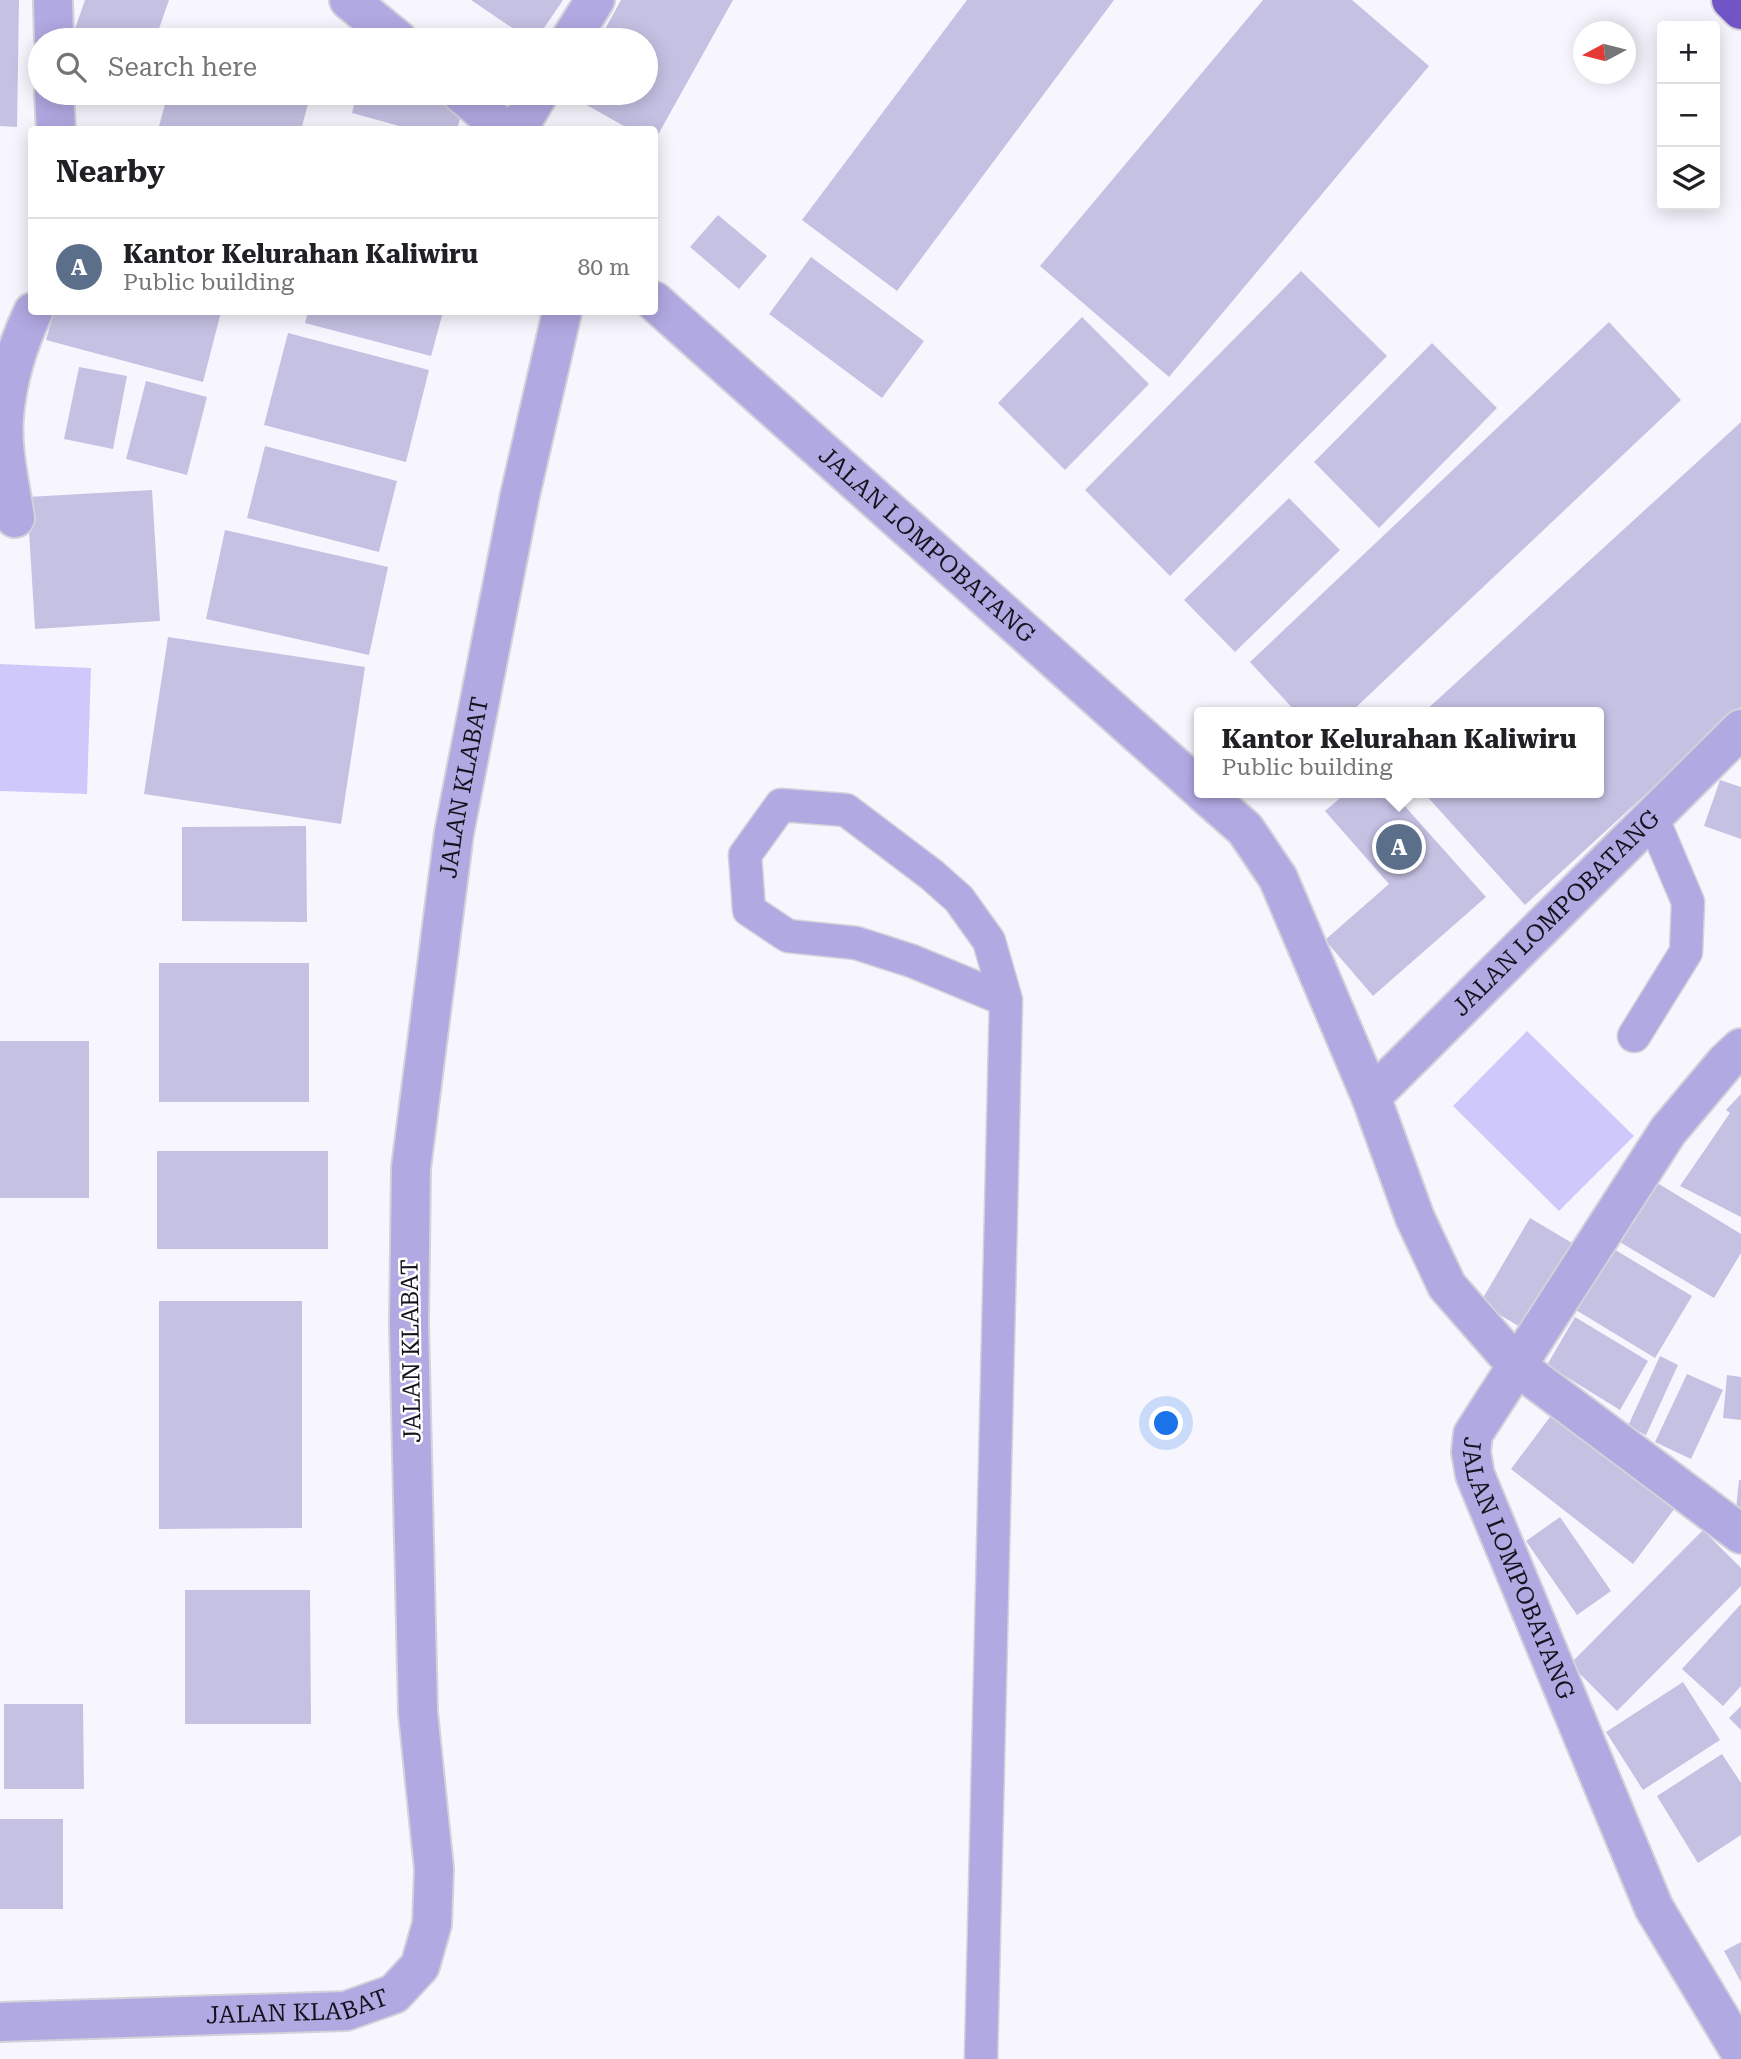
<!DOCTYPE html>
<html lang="en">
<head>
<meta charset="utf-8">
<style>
	:root { --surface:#fff; --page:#f6f6f6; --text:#202124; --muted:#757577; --line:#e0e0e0; --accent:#0f766e }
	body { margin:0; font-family:"Roboto Serif",serif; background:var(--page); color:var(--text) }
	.controls { position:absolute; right:21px; top:21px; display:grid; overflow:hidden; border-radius:7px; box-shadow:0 4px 18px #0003 }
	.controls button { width:63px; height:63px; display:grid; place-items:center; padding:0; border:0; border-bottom:2px solid var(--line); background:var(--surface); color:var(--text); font:35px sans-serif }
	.compass { position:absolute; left:1573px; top:21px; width:63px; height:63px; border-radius:50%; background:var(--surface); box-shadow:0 4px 18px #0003; rotate:263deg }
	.you { position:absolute; left:1167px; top:1424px; width:24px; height:24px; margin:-18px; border:5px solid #fff; border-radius:50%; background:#1a73e8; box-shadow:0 0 0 10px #1a73e833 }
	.badge { display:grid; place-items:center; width:46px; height:46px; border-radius:50%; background:var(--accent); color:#fff; font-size:23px; font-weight:700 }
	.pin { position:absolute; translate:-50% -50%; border:4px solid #fff; box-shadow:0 2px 7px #0006 }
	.popup { position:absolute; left:1194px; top:707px; width:410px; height:91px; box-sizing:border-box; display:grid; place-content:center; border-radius:7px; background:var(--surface); filter:drop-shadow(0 2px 5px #0005); font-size:23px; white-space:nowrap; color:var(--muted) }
	.popup b { font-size:26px; color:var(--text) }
	.popup::after { content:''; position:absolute; left:50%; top:100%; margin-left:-14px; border:14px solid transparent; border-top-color:var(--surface) }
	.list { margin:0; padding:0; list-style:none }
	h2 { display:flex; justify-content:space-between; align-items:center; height:91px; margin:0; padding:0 28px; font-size:30px }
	h2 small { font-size:23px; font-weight:400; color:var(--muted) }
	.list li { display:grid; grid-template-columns:46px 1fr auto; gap:21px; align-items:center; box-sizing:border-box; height:98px; padding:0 28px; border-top:2px solid var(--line) }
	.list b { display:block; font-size:26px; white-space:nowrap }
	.list p { margin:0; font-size:23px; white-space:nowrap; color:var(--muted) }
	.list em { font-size:23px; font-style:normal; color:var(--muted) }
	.icon { flex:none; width:38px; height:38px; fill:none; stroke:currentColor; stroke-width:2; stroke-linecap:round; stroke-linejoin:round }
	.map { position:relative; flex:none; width:1741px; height:2059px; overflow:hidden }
	.search { position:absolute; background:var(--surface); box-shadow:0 4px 18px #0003; left:28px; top:28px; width:630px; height:77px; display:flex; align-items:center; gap:18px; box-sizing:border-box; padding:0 24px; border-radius:38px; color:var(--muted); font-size:26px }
	.panel { position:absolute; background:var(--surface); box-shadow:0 4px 18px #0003; left:28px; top:126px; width:630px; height:189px; border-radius:7px }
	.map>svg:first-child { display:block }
	.green { fill:#cfc8fa }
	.building { fill:#c5c1e3 }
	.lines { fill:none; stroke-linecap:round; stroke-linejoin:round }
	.service-casing { stroke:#d3d2da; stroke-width:35 }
	.minor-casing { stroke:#d3d2da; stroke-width:42 }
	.trunk-casing { stroke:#d3d2da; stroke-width:42 }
	.service { stroke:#b1a9e2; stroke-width:32 }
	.minor { stroke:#b1a9e2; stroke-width:38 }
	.trunk { stroke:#7154c5; stroke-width:38 }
	.labels { text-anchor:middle; stroke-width:5; stroke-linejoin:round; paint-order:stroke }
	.street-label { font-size:24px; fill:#14131e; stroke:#fff }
</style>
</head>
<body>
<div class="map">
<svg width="1741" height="2059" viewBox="0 0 1741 2059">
	<rect width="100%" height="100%" fill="#f7f6fe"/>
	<g class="green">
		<polygon points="0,664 91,668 87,794 0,791"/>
		<polygon points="1527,1031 1634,1136 1559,1211 1453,1106"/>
	</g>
	<g class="building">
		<polygon points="0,0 19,0 17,127 0,126"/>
		<polygon points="85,0 169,0 155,40 71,40"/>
		<polygon points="471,0 563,0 536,40 530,40"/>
		<polygon points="621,0 733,0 654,142 654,130 631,130 569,95 570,93 646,93 646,40 599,40"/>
		<polygon points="967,0 1114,0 897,291 802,220"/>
		<polygon points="1263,0 1352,0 1429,66 1169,377 1040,266"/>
		<polygon points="168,93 311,93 301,130 158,130"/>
		<polygon points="357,93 409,93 463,107 457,130 414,130 352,113"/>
		<polygon points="718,215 767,256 739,289 690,247"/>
		<polygon points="811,257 924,341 882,398 769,314"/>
		<polygon points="1301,271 1387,356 1170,576 1085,490"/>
		<polygon points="54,312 221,312 203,382 46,340"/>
		<polygon points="308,312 443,312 431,356 305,323"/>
		<polygon points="1082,317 1149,384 1065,470 998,403"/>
		<polygon points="1609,322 1681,400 1351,712 1296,712 1250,662"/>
		<polygon points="288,333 429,370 406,462 264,425"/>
		<polygon points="1432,343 1497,408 1379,528 1314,462"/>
		<polygon points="79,367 127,376 113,449 64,439"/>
		<polygon points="146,381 207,397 187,475 126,459"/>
		<polygon points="1741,422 1741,707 1525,905 1424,793 1598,793 1598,712 1424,712"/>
		<polygon points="265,446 397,481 379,552 247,518"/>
		<polygon points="152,490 160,621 35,629 27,497"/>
		<polygon points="1289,498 1340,550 1235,652 1184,600"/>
		<polygon points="225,530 388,567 369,655 206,619"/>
		<polygon points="168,637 365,667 341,824 144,794"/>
		<polygon points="1720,780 1741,787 1741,839 1704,826"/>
		<polygon points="1346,793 1393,793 1486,897 1373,996 1325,940 1389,884 1325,811"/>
		<polygon points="306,826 307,922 182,921 182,827"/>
		<rect x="159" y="963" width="150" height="139"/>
		<rect x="0" y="1041" width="89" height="157"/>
		<polygon points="1741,1094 1741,1217 1680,1186 1730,1113 1726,1110"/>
		<rect x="157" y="1151" width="171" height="98"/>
		<polygon points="1654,1181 1741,1234 1741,1253 1714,1298 1618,1241"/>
		<polygon points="1530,1218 1577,1246 1527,1331 1480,1303"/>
		<polygon points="1607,1245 1692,1296 1655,1358 1571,1307"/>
		<polygon points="159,1301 302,1301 302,1528 159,1529"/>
		<polygon points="1575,1317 1648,1361 1620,1410 1547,1365"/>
		<polygon points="1660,1356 1678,1365 1646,1435 1628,1426"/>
		<polygon points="1687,1374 1723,1390 1691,1459 1655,1442"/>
		<polygon points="1727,1375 1741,1377 1741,1420 1723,1418"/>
		<polygon points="1553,1413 1675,1508 1633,1564 1511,1469"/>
		<polygon points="1739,1480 1741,1480 1741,1511 1736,1510"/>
		<polygon points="1560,1517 1611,1591 1577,1615 1526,1541"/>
		<polygon points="1703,1530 1741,1568 1741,1586 1617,1711 1570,1664"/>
		<polygon points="185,1590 310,1590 311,1724 185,1724"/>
		<polygon points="1741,1604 1741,1686 1723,1706 1682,1669"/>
		<polygon points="1683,1682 1720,1740 1643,1790 1606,1732"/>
		<polygon points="4,1704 83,1704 84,1789 4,1789"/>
		<polygon points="1741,1706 1741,1730 1729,1718"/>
		<polygon points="1722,1754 1741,1783 1741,1835 1698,1863 1657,1796"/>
		<rect x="0" y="1819" width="63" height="90"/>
		<polygon points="1741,1942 1741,1982 1724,1951"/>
	</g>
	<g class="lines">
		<g class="service-casing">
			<g id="service">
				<polyline points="1634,1036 1686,952 1688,902 1652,817"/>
				<polyline points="981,2059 1006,1000 989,941 959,899 932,875 846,810 781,805 745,855 749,910 788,936 856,943 912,961 1006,1000"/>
			</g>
		</g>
		<g class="minor-casing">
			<g id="minor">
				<polyline points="53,0 54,40"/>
				<polyline points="349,0 398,40"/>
				<polyline points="570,40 595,0"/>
				<polyline points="54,93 56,130"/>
				<polyline points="461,93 505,130"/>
				<polyline points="517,130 539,93"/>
				<path id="s1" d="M654 301 1200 789"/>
				<path d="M15 518C10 485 1 449 4 416 7 380 18 344 33 312"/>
				<polyline points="1204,793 1245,829 1278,878 1371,1097 1415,1218 1447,1286 1518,1367 1741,1534"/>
				<path id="s2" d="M1741 1048 1726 1062 1668 1131 1473 1434 1471 1452 1475 1475 1654 1908 1741 2053"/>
				<path id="s3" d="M1371 1097 1741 729"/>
				<path id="s4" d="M0 2022 346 2011 394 1994 420 1966 432 1924 434 1869 418 1713 409 1324 411 1168 454 833 520 495 562 312"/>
			</g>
		</g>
		<g class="trunk-casing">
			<polyline id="trunk" points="1731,0 1741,10"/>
		</g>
		<use href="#service" class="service"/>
		<use href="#minor" class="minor"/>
		<use href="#trunk" class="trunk"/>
	</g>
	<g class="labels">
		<g class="street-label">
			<text dy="8" stroke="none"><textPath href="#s1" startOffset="366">JALAN LOMPOBATANG</textPath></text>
			<text dy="8" stroke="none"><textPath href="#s4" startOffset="1620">JALAN KLABAT</textPath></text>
			<text dy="8" stroke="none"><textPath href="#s3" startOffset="261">JALAN LOMPOBATANG</textPath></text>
			<text transform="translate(411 1351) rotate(-91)" y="8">JALAN KLABAT</text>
			<text dy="8" stroke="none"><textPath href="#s2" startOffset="614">JALAN LOMPOBATANG</textPath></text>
			<text dy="8" stroke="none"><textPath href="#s4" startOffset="298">JALAN KLABAT</textPath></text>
		</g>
	</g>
</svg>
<div class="controls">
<button>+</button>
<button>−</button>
<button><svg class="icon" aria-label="layers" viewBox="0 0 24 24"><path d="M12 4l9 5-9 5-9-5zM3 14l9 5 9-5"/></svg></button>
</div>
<svg class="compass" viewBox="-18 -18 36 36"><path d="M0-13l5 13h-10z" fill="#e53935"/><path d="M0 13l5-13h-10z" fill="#757577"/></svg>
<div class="you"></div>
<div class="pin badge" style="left:1399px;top:847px;background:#5c6f8a">A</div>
<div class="popup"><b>Kantor Kelurahan Kaliwiru</b>Public building</div>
<div class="search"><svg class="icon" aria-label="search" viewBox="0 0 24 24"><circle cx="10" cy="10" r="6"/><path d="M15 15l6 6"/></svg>Search here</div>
<section class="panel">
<h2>Nearby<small></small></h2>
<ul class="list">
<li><span class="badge" style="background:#5c6f8a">A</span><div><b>Kantor Kelurahan Kaliwiru</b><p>Public building</p></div><em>80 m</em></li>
</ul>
</section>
</div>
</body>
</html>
